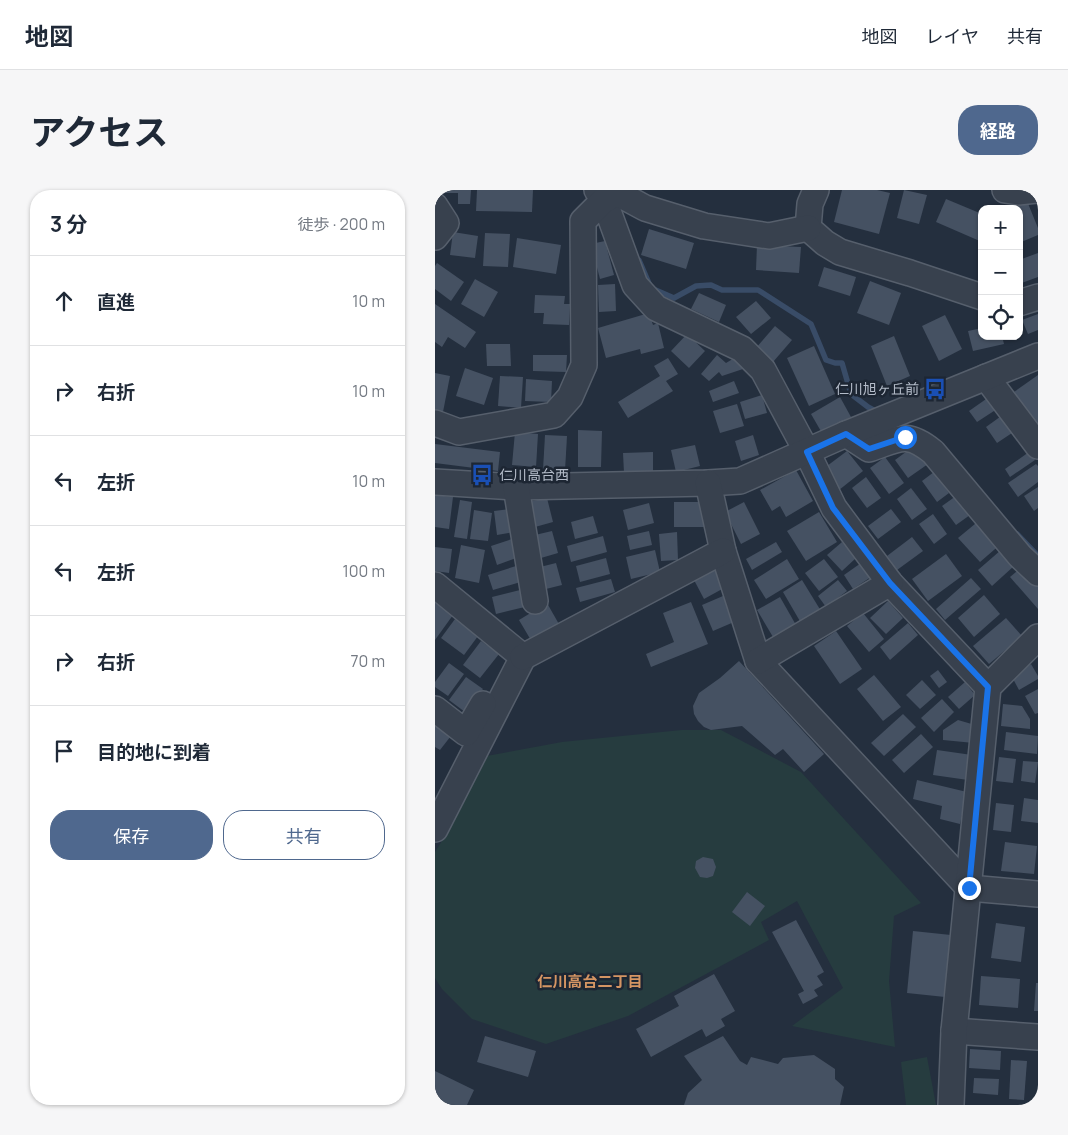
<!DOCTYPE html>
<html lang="ja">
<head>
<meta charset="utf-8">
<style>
	:root { --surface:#fff; --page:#f6f6f7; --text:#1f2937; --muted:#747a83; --line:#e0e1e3; --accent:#4f688e }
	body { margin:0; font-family:Manrope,"Noto Sans JP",sans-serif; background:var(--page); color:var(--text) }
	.controls { position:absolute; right:15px; top:15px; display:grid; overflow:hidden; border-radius:10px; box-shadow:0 1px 4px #0004 }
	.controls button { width:45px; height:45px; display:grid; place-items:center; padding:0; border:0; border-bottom:1px solid var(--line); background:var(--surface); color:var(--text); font:25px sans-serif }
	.stop { position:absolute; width:15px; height:15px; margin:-11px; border:4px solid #1a73e8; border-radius:50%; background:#fff }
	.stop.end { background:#1a73e8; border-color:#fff; box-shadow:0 1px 5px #0008 }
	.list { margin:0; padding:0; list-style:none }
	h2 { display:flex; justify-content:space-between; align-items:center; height:65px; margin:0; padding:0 20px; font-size:21px }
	h2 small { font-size:16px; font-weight:400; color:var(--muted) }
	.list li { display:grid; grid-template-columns:32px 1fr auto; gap:15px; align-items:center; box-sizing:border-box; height:90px; padding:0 20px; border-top:1px solid var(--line) }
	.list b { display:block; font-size:19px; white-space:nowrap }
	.list em { font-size:16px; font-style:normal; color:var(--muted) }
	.actions { display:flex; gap:10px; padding:15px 20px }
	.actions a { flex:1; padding:11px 0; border:1px solid var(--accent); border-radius:20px; text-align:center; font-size:18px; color:var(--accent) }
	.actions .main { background:var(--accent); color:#fff }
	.icon { flex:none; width:28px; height:28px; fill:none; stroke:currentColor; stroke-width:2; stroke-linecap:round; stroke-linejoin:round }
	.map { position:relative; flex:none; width:603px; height:915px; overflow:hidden; border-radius:20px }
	header { display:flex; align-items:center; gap:30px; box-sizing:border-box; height:70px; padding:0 25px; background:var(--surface); border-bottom:1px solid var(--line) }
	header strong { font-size:24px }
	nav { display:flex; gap:28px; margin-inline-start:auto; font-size:18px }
	.intro { display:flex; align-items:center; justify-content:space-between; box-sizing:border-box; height:120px; padding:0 30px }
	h1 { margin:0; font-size:35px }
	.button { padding:12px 22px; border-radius:20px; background:var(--accent); color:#fff; font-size:18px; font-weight:700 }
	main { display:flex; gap:30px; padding:0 30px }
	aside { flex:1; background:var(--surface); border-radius:20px; box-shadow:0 1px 4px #0004 }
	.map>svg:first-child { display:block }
	.green { fill:#263c3f }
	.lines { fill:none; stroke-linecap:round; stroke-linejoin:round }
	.stream { stroke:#394c67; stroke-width:5.5 }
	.building { fill:#455162 }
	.minor-casing { stroke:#565f6c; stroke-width:28 }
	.minor { stroke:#38414e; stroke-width:25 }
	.route { stroke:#1a73e8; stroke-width:6 }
	.labels { text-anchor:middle; stroke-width:5; stroke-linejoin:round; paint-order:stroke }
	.poi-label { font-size:14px; fill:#b4bcc9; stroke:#1d2633; text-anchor:end }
	.neighbourhood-label { font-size:15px; font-weight:bold; fill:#d59563; stroke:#1d2633 }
</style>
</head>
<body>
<header>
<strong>地図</strong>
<nav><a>地図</a><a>レイヤ</a><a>共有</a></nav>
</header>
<div class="intro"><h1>アクセス</h1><a class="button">経路</a></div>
<main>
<aside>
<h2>3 分<small>徒歩 · 200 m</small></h2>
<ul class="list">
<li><svg class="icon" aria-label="ahead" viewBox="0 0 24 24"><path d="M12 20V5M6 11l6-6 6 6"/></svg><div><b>直進</b></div><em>10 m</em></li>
<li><svg class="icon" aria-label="right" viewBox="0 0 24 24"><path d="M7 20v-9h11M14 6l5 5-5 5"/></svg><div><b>右折</b></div><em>10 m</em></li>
<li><svg class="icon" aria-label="left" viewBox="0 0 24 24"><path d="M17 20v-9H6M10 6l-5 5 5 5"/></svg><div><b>左折</b></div><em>10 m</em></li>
<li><svg class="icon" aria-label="left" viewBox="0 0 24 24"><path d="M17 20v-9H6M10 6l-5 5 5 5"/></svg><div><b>左折</b></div><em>100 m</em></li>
<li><svg class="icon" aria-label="right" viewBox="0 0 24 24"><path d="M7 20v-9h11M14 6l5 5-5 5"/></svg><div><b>右折</b></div><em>70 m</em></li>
<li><svg class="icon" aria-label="arrive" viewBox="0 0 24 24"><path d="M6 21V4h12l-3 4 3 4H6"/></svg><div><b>目的地に到着</b></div></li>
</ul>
<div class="actions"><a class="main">保存</a><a>共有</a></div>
</aside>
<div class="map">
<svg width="603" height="915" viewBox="0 0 603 915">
	<rect width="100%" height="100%" fill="#242f3e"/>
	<g class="green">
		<polygon points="247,540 286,540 366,582 486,713 459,726 454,791 460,857 357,836 408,798 362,711 326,732 334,750 193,826 111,854 37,829 7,799 0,788 0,662 20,630 46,567 127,552"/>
		<polygon points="492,867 501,915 471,915 466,872"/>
	</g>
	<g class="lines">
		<g class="stream">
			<polyline points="204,70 216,98 239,108 261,96 276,95 287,100 323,100 376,134 391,170 400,173 407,173 416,204 433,217 444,223"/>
			<polyline points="582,344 603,366"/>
		</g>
	</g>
	<g class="building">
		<polygon points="9,0 36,0 35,14 23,14 23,3 9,3"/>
		<polygon points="42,0 98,0 97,22 41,21"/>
		<polygon points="407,0 442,0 455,3 444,44 399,32"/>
		<polygon points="469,0 492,5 484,34 462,28"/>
		<polygon points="511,9 547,24 547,52 501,32"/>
		<polygon points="592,11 603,38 603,45 584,53 584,19 574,19"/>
		<polygon points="214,39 259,53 251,79 206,65"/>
		<polygon points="18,42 43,46 40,68 15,65"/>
		<polygon points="50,43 75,44 73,77 48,76"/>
		<polygon points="82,48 126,55 121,84 78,77"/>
		<polygon points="170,51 179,85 165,89 156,54"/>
		<polygon points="322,55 366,57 364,83 321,80"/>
		<polygon points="603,63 603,87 584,94 584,70"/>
		<polygon points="2,73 29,92 16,111 0,99 0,76"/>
		<polygon points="389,77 421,87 415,106 383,96"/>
		<polygon points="40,89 63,102 49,127 26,114"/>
		<polygon points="435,91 466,103 454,135 422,123"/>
		<polygon points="180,94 181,121 164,122 163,95"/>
		<polygon points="264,103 291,115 284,132 256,119"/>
		<polygon points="100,105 130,106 129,114 135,114 134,135 108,134 109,123 99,123"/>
		<polygon points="321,111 336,128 316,144 301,127"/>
		<polygon points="0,114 41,142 30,158 13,147 7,157 0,152"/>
		<polygon points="214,123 218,135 223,133 229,158 206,164 205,159 171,168 163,138"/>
		<polygon points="603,124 603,140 593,144 587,130"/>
		<polygon points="510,125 527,159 504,171 487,136"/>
		<polygon points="340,136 357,150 338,172 321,158"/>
		<polygon points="547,138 547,146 567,146 569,154 538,161 533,141"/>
		<polygon points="252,144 270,161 254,178 236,161"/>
		<polygon points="459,146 475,186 452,196 436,156"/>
		<polygon points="51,154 75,154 76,176 52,176"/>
		<polygon points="379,156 400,204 374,216 352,168"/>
		<polygon points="98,165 132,165 131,182 98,181"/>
		<polygon points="282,165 291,173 301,167 311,178 287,186 284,182 274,191 266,184"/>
		<polygon points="233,168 243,184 231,191 238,201 193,228 183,212 225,186 219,176"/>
		<polygon points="30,178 58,188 49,215 21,206"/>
		<polygon points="0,183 15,186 8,222 0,220"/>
		<polygon points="603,185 603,237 579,202"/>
		<polygon points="65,186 88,187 86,218 63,216"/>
		<polygon points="91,189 117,191 116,212 90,211"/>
		<polygon points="299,191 304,203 278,212 274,201"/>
		<polygon points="327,205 332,223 310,229 305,212"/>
		<polygon points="405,207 416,227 387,243 376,224"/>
		<polygon points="554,207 562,219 542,232 534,221"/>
		<polygon points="302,214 309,236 285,243 278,221"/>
		<polygon points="569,224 580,241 562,253 551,237"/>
		<polygon points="143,240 167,241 166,277 143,277"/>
		<polygon points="80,242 103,244 101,277 77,275"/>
		<polygon points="110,245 132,246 130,281 108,280"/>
		<polygon points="318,245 324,265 306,271 300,251"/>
		<polygon points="0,254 65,262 63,281 0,273"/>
		<polygon points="260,255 265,276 241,282 236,260"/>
		<polygon points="479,256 493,274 473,288 460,270"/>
		<polygon points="412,261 428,281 404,300 388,279"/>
		<polygon points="218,262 218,282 189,283 188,263"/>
		<polygon points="594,262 600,270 575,287 570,279"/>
		<polygon points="450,267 469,293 454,304 435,278"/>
		<polygon points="601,274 603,276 603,292 583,307 573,293"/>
		<polygon points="361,280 378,311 351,327 345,316 337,321 325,300"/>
		<polygon points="499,282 514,303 502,312 487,291"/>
		<polygon points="431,287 446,308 432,318 417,298"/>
		<polygon points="603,297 603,318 599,321 589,306"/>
		<polygon points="476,298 492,319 477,330 462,309"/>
		<polygon points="0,305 18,307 14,339 0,337"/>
		<polygon points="521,306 535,325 521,335 507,316"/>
		<polygon points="112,308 118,332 100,337 93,312"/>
		<polygon points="25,310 37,312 32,349 19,347"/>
		<rect x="239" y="312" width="32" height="25"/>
		<polygon points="309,312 325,344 306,354 290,322"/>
		<polygon points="214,313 219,333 193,340 188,320"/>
		<polygon points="76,319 79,342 62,345 59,321"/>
		<polygon points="456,319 466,332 443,349 433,336"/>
		<polygon points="39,320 57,323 53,351 35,349"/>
		<polygon points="384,322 402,352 371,371 352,341"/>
		<polygon points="498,324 512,344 499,354 484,334"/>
		<polygon points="158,326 163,343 140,349 136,332"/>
		<polygon points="546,329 567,353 545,372 523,348"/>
		<polygon points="117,341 123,363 106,368 100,345"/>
		<polygon points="214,341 217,355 195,360 192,346"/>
		<polygon points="242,342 243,370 226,371 224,344"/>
		<polygon points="168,346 172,362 136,372 132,356"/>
		<polygon points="477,347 488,361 462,380 452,366"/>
		<polygon points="77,349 84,367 62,375 56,356"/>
		<polygon points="341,352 347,362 317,380 311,369"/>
		<polygon points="407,352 421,368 407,381 392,365"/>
		<polygon points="26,355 50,360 44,393 20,388"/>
		<polygon points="0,357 17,359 14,383 0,381"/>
		<polygon points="220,360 225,382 196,389 191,367"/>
		<polygon points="566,360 579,376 557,396 543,380"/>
		<polygon points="511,364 527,386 493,411 477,389"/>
		<polygon points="171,368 175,384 145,392 141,376"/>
		<polygon points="352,369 364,389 331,409 319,390"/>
		<polygon points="389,369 403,387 384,401 370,383"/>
		<polygon points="121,373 127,395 111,399 105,377"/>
		<polygon points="426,373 436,387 418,399 409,385"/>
		<polygon points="84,375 89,391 58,400 53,385"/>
		<polygon points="588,376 603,393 603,419 575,387"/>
		<polygon points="280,379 289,398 269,409 259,390"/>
		<polygon points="536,388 546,399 510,430 501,419"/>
		<polygon points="176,389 180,402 145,412 141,398"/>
		<polygon points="367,390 386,421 366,433 348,402"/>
		<polygon points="403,390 412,401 391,417 383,406"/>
		<polygon points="89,399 94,416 61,424 57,407"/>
		<polygon points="549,405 565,424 539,447 523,428"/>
		<polygon points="288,406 299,432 278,441 267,415"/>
		<polygon points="345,407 361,435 338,447 322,420"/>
		<polygon points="453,411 468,428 451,444 435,428"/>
		<polygon points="1,412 18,425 0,450 0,413"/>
		<polygon points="256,412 273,454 216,477 211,464 239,452 228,423"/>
		<polygon points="112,413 125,436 97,452 84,430"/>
		<polygon points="428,423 449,449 434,462 412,436"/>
		<polygon points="571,428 587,446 554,474 538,456"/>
		<polygon points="20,429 43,446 29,465 6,448"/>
		<polygon points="473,433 483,445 455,470 445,457"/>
		<polygon points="401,441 427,479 405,494 379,456"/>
		<polygon points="46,451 64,464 45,488 28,475"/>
		<polygon points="304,471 389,564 369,582 348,559 340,565 307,536 276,540 269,537 263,531 259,524 258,516 264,503 285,488"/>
		<polygon points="14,473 29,484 13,506 0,497 0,492"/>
		<polygon points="596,474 603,486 603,489 584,500 576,485"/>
		<polygon points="503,480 512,492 504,498 495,486"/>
		<polygon points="439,485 466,517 448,531 422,499"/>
		<polygon points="31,487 48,499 30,522 14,510"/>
		<polygon points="487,490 501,505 485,519 471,505"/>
		<polygon points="530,492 540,505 524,519 513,507"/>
		<polygon points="603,499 603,523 600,524 590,506"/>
		<polygon points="507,509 519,522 499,542 486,528"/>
		<polygon points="568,514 587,516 595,529 595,539 566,536"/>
		<polygon points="468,524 481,537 449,566 436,553"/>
		<polygon points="523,530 540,535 539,553 508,550 508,540"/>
		<polygon points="4,531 19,542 5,560 0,557 0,536"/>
		<polygon points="571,542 603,546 602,564 569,560"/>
		<polygon points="486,544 498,557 469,583 457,570"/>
		<polygon points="502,560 537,565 533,590 498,585"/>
		<polygon points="564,567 581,569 578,593 561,591"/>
		<polygon points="588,571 603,572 600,593 586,591"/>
		<polygon points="482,590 532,602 525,634 505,629 507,616 478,609"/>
		<polygon points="589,608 603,610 603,633 586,631"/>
		<polygon points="561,613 579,615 576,642 558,640"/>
		<polygon points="570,652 602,656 599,684 566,681"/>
		<polygon points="268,667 278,669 281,677 278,686 272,688 265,687 260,678 261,671"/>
		<polygon points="312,702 330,716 315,736 297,722"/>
		<polygon points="361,730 389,782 382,786 388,795 379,800 383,806 368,814 363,804 369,801 337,742"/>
		<polygon points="561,733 590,737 586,772 556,768"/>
		<polygon points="478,741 516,745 510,807 472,803"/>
		<polygon points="279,784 300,821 286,829 290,836 271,847 267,839 216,867 201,839 244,816 239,806"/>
		<polygon points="546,786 585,789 583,818 544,815"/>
		<polygon points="601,793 603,793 603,821 599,821"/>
		<polygon points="50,846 101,861 93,887 42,872"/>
		<polygon points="288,846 305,871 312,875 316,867 343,874 348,868 379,865 400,879 400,889 409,897 405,915 249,915 253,903 267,890 249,866"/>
		<polygon points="535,859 566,861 565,880 534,878"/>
		<polygon points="576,870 592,871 589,910 574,909"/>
		<polygon points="0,881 39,900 32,915 0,915"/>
		<polygon points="539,888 564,889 563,905 538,903"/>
	</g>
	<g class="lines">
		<g class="minor-casing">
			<g id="minor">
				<polyline points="162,0 169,10 200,95 221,118 307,159 328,180 372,262 399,318 455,393 553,497"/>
				<polyline points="381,0 375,14 373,38 390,53 405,62 475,83 547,107"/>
				<polyline points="570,0 583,2 603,0"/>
				<polyline points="0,16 11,33 0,47"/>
				<polyline points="584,113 603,107"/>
				<polyline points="551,187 603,256"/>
				<polyline points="0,233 24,242 119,225 135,207 149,175 148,31 169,10 182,3 210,18 269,36 334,46 373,38"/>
				<path d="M411 244 434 259C464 249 471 240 498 262L585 366 603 383"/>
				<polyline points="0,292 81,297 273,293 305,291 411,244 603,166"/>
				<polyline points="273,293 288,361 323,471 534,698 603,704"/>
				<polyline points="81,297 100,411"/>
				<polyline points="0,395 88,467 0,639"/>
				<polyline points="88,467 288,361"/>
				<polyline points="323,471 455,393"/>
				<polyline points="0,519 31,543 48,514"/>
				<polyline points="519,841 603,847"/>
				<polyline points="516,915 519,841 553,497 603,447"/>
			</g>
		</g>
		<use href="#minor" class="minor"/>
	</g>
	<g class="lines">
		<polyline class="route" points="470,247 434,259 411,244 372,262 398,318 455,393 553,497 534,698"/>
	</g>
	<defs>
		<g id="bus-bare" transform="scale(1.725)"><path d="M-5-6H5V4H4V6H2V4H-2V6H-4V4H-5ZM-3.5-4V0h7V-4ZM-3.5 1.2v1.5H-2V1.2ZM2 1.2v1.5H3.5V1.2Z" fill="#1a4fb4" stroke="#1d2633" stroke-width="2.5" paint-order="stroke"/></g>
	</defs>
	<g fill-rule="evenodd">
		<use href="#bus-bare" x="500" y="199"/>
		<use href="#bus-bare" x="47" y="285"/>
	</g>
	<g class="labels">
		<g class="poi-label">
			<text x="484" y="204">仁川旭ヶ丘前</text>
			<text x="64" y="290" text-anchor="start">仁川高台西</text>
		</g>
		<g class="neighbourhood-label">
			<text x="155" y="797">仁川高台二丁目</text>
		</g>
	</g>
</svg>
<div class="controls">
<button>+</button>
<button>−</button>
<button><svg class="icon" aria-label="locate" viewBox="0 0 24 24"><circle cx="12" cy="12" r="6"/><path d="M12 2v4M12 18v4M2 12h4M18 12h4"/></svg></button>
</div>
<div class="stop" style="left:470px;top:247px"></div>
<div class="stop end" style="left:534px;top:698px"></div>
</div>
</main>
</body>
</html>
